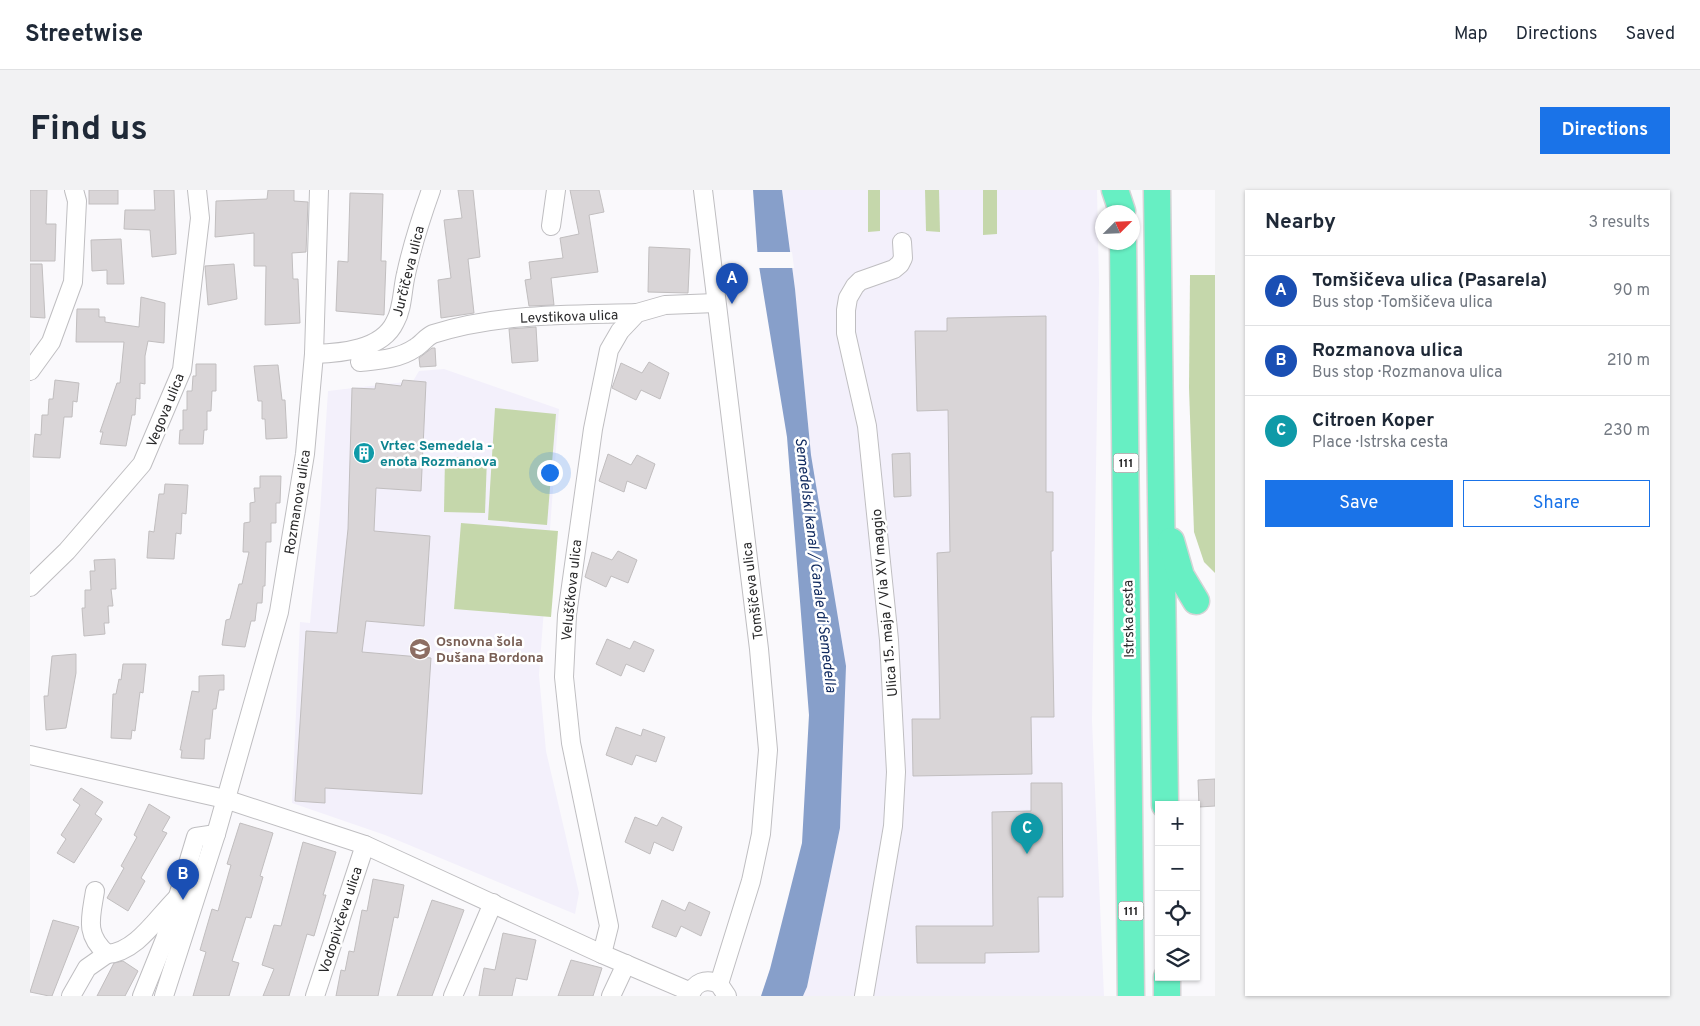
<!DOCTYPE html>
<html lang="en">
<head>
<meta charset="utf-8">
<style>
	:root { --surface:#fff; --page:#f2f2f3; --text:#1f2937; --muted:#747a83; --line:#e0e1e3; --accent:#1a73e8 }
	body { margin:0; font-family:Overpass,sans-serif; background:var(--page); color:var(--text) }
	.controls { position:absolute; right:15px; bottom:15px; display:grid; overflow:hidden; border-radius:0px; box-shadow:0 1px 4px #0004 }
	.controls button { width:45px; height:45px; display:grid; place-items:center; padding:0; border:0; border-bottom:1px solid var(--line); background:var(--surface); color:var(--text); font:25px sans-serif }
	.compass { position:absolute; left:1065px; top:15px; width:45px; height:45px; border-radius:50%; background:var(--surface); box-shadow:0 1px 4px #0004; rotate:66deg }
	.you { position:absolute; left:519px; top:282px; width:18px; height:18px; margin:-12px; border:4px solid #fff; border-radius:50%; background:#1a73e8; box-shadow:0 0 0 8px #1a73e833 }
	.badge { display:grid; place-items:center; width:32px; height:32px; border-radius:50%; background:var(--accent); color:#fff; font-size:16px; font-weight:700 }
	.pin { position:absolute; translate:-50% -41px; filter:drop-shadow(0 1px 2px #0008) }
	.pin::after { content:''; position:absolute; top:26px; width:18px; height:15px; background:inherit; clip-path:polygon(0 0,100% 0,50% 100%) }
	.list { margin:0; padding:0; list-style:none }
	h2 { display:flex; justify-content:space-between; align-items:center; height:65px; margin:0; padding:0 20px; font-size:21px }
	h2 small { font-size:16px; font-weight:400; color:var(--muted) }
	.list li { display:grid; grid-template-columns:32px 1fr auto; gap:15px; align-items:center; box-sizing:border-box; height:70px; padding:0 20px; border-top:1px solid var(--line) }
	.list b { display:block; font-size:19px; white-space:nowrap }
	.list p { margin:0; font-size:16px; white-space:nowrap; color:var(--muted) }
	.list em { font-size:16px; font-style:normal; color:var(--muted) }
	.actions { display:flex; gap:10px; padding:15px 20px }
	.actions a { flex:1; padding:11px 0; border:1px solid var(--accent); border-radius:0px; text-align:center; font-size:18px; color:var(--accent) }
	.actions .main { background:var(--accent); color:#fff }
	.icon { flex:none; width:28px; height:28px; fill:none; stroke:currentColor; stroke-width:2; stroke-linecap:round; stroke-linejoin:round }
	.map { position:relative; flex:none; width:1185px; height:806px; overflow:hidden; border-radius:0px }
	header { display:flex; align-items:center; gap:30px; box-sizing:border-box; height:70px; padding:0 25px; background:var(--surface); border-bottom:1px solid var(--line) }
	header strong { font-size:24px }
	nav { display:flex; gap:28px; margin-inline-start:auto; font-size:18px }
	.intro { display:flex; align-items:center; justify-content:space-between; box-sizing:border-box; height:120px; padding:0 30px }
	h1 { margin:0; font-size:35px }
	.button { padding:12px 22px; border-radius:0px; background:var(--accent); color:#fff; font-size:18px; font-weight:700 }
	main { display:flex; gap:30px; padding:0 30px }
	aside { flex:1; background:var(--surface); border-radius:0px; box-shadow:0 1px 4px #0004 }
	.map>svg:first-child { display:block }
	.built { fill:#f3f0fb }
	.green { fill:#c5d7ab }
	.water { fill:#879fca }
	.pier { fill:#faf9fc }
	.building { fill:#d9d5d7; stroke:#c1bebf }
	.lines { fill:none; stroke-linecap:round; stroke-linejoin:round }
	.minor-casing { stroke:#bfbec1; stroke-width:20 }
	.highway-casing { stroke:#d4d4d5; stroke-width:29 }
	.minor { stroke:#fff; stroke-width:18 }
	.highway { stroke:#67efc3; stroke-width:26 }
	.labels { text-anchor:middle; stroke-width:5; stroke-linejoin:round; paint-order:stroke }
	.shield { fill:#fff; stroke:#6a6a6b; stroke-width:1 }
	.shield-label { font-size:12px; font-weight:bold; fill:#2a2a2b }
	.street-label { font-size:14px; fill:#2a2a2b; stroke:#fff }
	.culture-label { font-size:14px; font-weight:bold; fill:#0d838f; stroke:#fff; text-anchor:start }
	.education-label { font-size:14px; font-weight:bold; fill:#785e54; stroke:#fff; text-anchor:start }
	.water-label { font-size:15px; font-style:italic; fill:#112b60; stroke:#fff }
</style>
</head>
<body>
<header>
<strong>Streetwise</strong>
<nav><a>Map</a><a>Directions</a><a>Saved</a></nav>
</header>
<div class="intro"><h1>Find us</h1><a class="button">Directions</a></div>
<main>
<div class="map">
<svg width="1185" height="806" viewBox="0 0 1185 806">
	<rect width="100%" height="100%" fill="#faf9fc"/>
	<g class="built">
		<polygon points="752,0 1067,0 1069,92 1062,531 1074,806 773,806 777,797 810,638 781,265 765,99"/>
		<polygon points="414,179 529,219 509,485 516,561 549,703 545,724 355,645 262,613 270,432 280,433 290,323 298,201 383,191 389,181"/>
	</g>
	<g class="green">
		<polygon points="838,0 850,0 850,41 838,42"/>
		<polygon points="895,0 909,0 910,42 896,41"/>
		<polygon points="953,0 967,0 967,44 953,45"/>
		<polygon points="1160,85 1185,85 1185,383 1174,372 1164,342 1159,198"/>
		<polygon points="465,218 526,224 517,335 458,330"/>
		<polygon points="415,267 457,268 455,323 414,322"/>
		<polygon points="431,333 528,341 521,427 424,419"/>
	</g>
	<polygon class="water" points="723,0 752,0 765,99 781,265 816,476 810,638 777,797 773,806 731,806 740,779 772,653 779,525 757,247 728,70"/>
	<polygon class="pier" points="725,62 762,62 764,78 727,78"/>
	<g class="building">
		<polygon points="0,0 17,0 16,34 26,34 25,71 0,71"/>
		<rect x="59" y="0" width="29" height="14"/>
		<polygon points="124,0 144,0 146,64 122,67 120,40 94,39 95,20 125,20"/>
		<polygon points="238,0 264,0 264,11 278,12 276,62 262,63 263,89 268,89 270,133 235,135 236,76 224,76 224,43 185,47 186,11 237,9"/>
		<polygon points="428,0 443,0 450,67 438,69 444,123 411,128 408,90 421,88 414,30 432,28"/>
		<polygon points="540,0 569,0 574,22 559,25 568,82 521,88 524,115 499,116 495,90 501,89 499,72 533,68 530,48 549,44"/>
		<polygon points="320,3 353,4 351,71 356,71 354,125 306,121 308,71 318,72"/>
		<polygon points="91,49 94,94 77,94 77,80 62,81 61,50"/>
		<polygon points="619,57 660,59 658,103 618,102"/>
		<polygon points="0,74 12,74 15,128 0,127"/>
		<polygon points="204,74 207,109 178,115 175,76"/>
		<polygon points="111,107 135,113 134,153 118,151 115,166 115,194 110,193 110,209 106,208 105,225 102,225 96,256 70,254 73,242 70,242 87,193 90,193 94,152 46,152 47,119 69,119 69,127 75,127 75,132 109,137"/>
		<polygon points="1016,126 1016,302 1023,302 1023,361 1021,361 1024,527 1001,527 1002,584 883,586 882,529 910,529 907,363 920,362 918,220 887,221 885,141 917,141 917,128"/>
		<polygon points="506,137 508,171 482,173 479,139"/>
		<polygon points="402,158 405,158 406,176 390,177 389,168"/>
		<polygon points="619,172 639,183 630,209 611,200 606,210 582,198 591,173 612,183"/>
		<polygon points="166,174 186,174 186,201 182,201 181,221 177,221 177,240 174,240 173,254 149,254 150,240 153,240 153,220 157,220 157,201 162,201 163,186 166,186"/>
		<polygon points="248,175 252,210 255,210 257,248 236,249 235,229 232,229 232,211 228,211 224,176"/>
		<polygon points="25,190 49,193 47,212 43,211 42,227 34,227 30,268 3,267 5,244 11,245 12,225 18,225 19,209 23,209"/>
		<polygon points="373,190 396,192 391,301 346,298 344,341 400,346 394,436 336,431 332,462 401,468 392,604 295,598 295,613 265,611 276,441 307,443 318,339 322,198 345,199 346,193 371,196"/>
		<polygon points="880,263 881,306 864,307 862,264"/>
		<polygon points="578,264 601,275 607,265 625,274 616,299 597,291 594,302 569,291"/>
		<polygon points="230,286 251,286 250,313 246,313 246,333 241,333 241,352 236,352 235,396 233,396 232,413 227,413 225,431 221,431 215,457 192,455 196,430 200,429 209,394 212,394 219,362 213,362 214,333 220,332 220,313 225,312 224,298 230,298"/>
		<polygon points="135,294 158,295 156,324 152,323 151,344 146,343 144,369 117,368 119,341 124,342 129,304 134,304"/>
		<polygon points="588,361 607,370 598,393 581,386 576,397 555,387 562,362 582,370"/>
		<polygon points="85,369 86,399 81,399 83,416 78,416 79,433 74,433 75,444 54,446 52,418 55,418 55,400 61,400 60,381 65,381 64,370"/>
		<polygon points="577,449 600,459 604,451 624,460 614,482 596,474 591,486 566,474"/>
		<polygon points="46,464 46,483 36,538 16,540 14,506 18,506 22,466"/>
		<polygon points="93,474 116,474 113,503 110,502 105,541 102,540 101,549 81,548 83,504 86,504 89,489 91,490"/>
		<polygon points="194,485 194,500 189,500 186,519 183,519 180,549 175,549 174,569 151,568 152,560 150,560 162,501 169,502 169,486"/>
		<polygon points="586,537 611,546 613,539 635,547 626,572 606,565 602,575 576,565"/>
		<polygon points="1185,589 1185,616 1169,617 1168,590"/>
		<polygon points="1001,593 1032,593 1033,707 1008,707 1009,762 955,763 955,773 887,773 886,736 963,736 962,622 1001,621"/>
		<polygon points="51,598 73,612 65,624 72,629 44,673 27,663 36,649 31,645 50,615 43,610"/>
		<polygon points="119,614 140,627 132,641 137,643 111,688 115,691 98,721 77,708 94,678 91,676 107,647 104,645"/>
		<polygon points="605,627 627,636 632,627 652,637 643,661 624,652 620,664 595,652"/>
		<polygon points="210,633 243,643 230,686 233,687 221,728 216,727 202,771 209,773 199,806 163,806 176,762 170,760 182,719 188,721 201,675 197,674"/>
		<polygon points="273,652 306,662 293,705 296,705 284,746 277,744 259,806 233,806 244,779 232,775 244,735 251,736"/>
		<polygon points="343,689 374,695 368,728 364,727 348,806 306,806 311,780 315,781 319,761 324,762 332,720 337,721"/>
		<polygon points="402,710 434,720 402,806 367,806"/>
		<polygon points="632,710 655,721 659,712 680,722 671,746 651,736 646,747 622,737"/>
		<polygon points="23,730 49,737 22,806 19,806 0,802"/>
		<polygon points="473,743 506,750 497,790 486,788 482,806 449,806 454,778 465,780"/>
		<polygon points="541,770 572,778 563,806 528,806"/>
		<polygon points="93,771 108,781 95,806 67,806 84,773"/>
	</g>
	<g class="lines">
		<g class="minor-casing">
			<g id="minor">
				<polyline points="673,0 729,459 738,560 731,644 721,691 689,794"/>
				<polyline points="521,36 526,0"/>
				<path d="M284 164C311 163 352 160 365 132 373 118 372 100 376 84 382 56 391 28 401 0"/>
				<path d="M330 172C349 170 369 169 385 158 392 154 396 147 403 144 469 123 539 125 607 123"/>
				<polyline points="0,181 21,152 43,92 47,11 44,0"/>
				<polyline points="0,397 37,361 112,274 152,180 170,28 167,0"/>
				<polyline points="0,565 195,609 335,655 572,764 661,802"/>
				<path d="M65 701C61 727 54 744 77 764 106 762 126 729 146 709"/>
				<polyline points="572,764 579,736 541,553 534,487 537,425 563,239 579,160 590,141 607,123 635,115 686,113"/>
				<polyline points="41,806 57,778 77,764"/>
				<polyline points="112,806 135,749 166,647 186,644"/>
				<polyline points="134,806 186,644 249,422 275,264 284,164 289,0"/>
				<polyline points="285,806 335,655"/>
				<polyline points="423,806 463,713"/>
				<polyline points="581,806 596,774"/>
				<path d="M660 806C664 792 676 788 689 794L697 806"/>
				<polyline points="834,806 863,636 866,582 859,450 837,236 816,143 816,120 818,108 825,96 830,91 864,79 870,74 873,68 872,52"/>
			</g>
		</g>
		<g class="highway-casing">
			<g id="highway">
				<polyline points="1085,0 1092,21"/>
				<polyline points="1127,0 1135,615"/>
				<polyline points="1093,52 1101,806"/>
				<polyline points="1141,351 1151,386 1166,411"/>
				<polyline points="1137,787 1137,806"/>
			</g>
		</g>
		<use href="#minor" class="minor"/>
		<use href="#highway" class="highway"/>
	</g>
	<defs>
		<g id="building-disc" transform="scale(1.125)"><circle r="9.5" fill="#0f9aa8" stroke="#fff"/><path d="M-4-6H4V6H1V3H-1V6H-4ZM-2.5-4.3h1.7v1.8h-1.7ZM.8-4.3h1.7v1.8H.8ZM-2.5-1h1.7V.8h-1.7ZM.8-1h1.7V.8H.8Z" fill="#fff"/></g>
		<g id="school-disc" transform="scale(1.125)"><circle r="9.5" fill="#8d6e63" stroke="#fff"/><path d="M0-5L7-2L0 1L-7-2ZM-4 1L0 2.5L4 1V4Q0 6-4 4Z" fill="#fff"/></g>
	</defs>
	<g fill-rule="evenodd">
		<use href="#building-disc" x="334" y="263"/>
		<use href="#school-disc" x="390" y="459"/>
	</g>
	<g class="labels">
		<g class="shield">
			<rect x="1083.5" y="263.5" width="25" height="19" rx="4"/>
			<rect x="1088.5" y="711.5" width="25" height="19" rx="4"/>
		</g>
		<g class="shield-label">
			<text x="1096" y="277">111</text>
			<text x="1101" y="725">111</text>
		</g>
		<g class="street-label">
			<text transform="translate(378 81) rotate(-76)" y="5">Jurčičeva ulica</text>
			<text transform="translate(539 126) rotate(-2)" y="5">Levstikova ulica</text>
			<text transform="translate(135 220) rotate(-68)" y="5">Vegova ulica</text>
			<text transform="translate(267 312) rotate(-81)" y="5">Rozmanova ulica</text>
			<text transform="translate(541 400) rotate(-84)" y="5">Veluščkova ulica</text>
			<text transform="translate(722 401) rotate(-97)" y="5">Tomšičeva ulica</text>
			<text transform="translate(854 413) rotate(-95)" y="5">Ulica 15. maja / Via XV maggio</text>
			<text transform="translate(1098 429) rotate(-91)" y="5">Istrska cesta</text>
			<text transform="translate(310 730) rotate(-72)" y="5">Vodopivčeva ulica</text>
		</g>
		<g class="culture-label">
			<text x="350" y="260">Vrtec Semedela -<tspan x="350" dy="16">enota Rozmanova</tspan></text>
		</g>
		<g class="education-label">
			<text x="406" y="456">Osnovna šola<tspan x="406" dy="16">Dušana Bordona</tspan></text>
		</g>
		<g class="water-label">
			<text transform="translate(786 375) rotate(83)" y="5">Semedelski kanal / Canale di Semedella</text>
		</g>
	</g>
</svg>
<div class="controls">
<button>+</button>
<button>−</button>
<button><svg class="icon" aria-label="locate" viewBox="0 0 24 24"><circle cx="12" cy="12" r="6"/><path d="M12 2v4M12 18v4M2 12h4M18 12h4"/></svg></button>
<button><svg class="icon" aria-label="layers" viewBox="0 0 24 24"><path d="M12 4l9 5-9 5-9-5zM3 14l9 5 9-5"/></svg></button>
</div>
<svg class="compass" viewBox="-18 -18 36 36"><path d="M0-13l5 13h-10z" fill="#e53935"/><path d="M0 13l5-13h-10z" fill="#747a83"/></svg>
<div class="you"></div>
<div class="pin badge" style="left:702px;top:114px;background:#1a4fb4">A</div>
<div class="pin badge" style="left:153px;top:710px;background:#1a4fb4">B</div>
<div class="pin badge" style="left:997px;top:664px;background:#0f9aa8">C</div>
</div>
<aside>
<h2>Nearby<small>3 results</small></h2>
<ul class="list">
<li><span class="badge" style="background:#1a4fb4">A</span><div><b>Tomšičeva ulica (Pasarela)</b><p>Bus stop · Tomšičeva ulica</p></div><em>90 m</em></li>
<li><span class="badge" style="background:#1a4fb4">B</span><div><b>Rozmanova ulica</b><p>Bus stop · Rozmanova ulica</p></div><em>210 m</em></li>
<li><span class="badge" style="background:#0f9aa8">C</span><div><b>Citroen Koper</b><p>Place · Istrska cesta</p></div><em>230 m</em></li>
</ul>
<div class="actions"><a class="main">Save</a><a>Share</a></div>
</aside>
</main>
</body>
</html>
